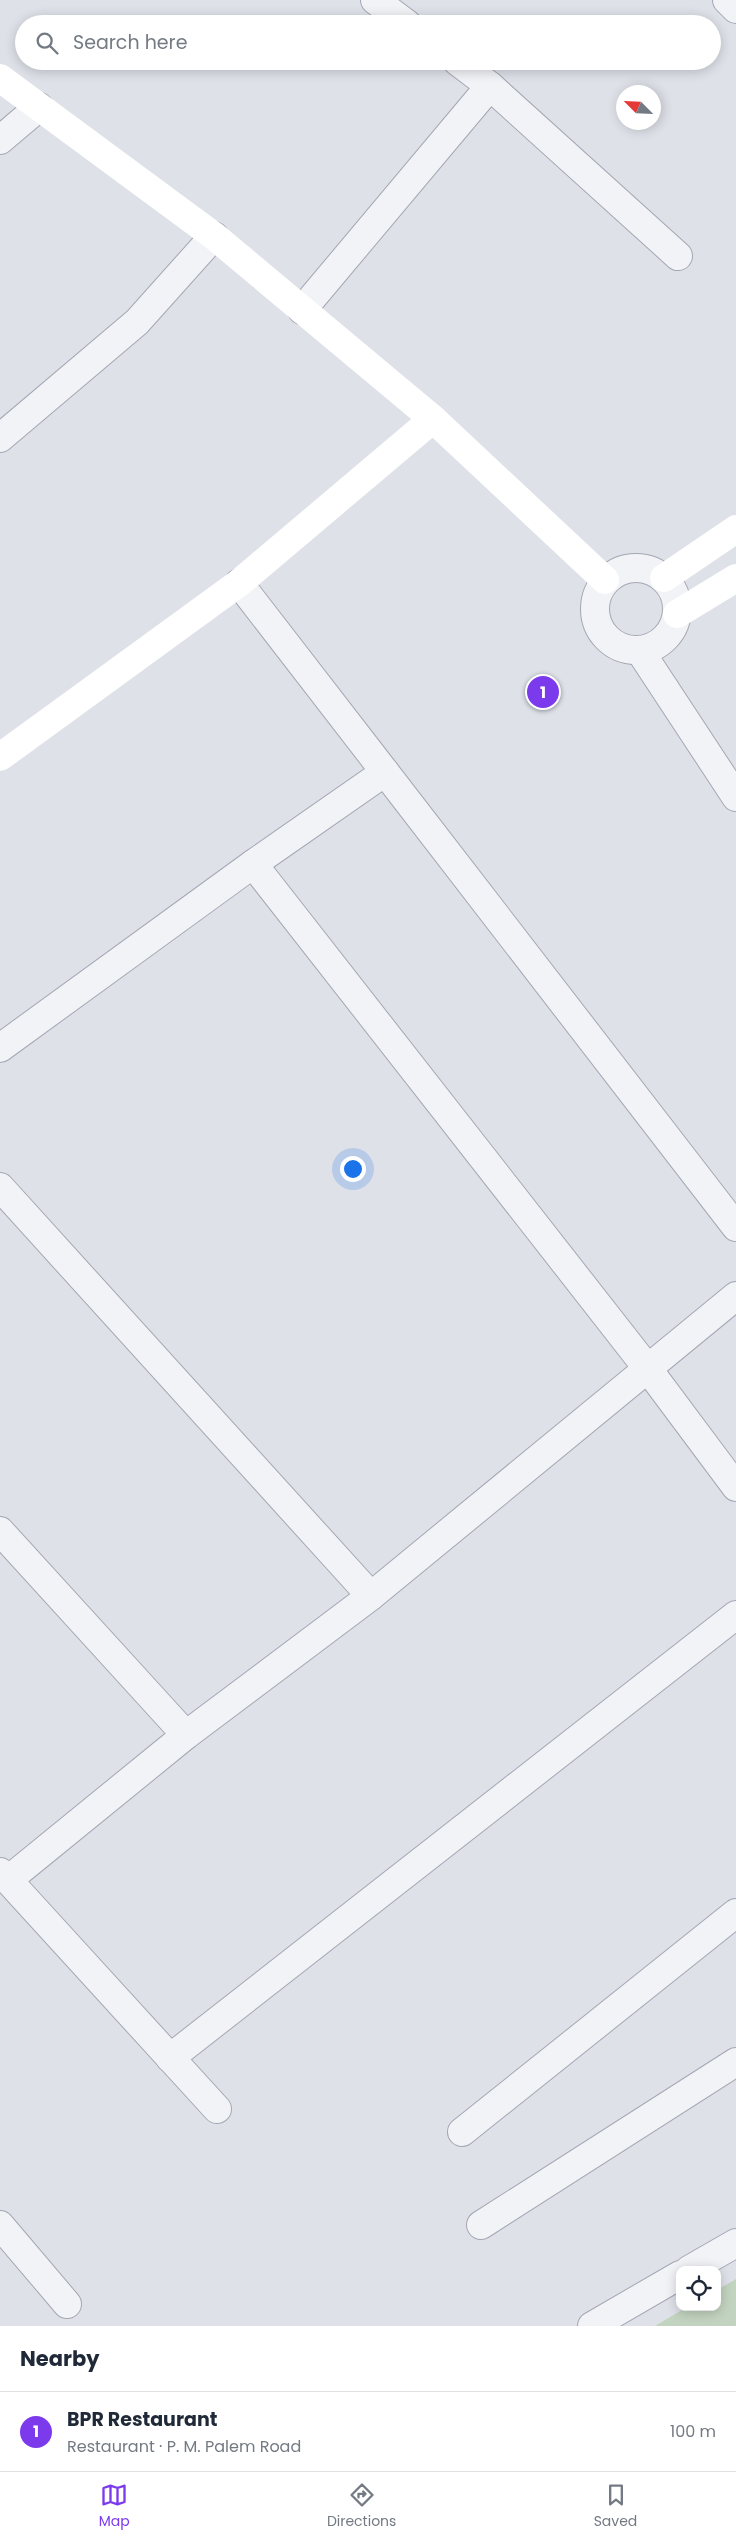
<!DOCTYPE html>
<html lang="en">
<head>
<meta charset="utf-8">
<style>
	:root { --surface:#fff; --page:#f2f2f3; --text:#1f2937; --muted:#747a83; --line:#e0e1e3; --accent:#7c3aed }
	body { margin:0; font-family:Poppins,sans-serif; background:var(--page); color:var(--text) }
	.controls { position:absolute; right:15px; bottom:15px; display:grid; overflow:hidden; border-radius:10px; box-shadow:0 2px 12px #0003 }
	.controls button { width:45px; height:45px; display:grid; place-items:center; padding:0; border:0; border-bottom:1px solid var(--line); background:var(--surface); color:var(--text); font:25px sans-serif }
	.compass { position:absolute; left:616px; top:85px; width:45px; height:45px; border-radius:50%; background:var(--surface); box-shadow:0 2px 12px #0003; rotate:294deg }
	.you { position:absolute; left:352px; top:1168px; width:18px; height:18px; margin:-12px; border:4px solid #fff; border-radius:50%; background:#1a73e8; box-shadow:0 0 0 8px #1a73e833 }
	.badge { display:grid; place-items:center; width:32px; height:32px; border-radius:50%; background:var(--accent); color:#fff; font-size:16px; font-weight:700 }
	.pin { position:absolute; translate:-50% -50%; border:2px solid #fff; box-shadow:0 1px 5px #0006 }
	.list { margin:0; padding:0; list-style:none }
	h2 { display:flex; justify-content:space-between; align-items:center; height:65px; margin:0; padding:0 20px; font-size:21px }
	h2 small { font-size:16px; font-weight:400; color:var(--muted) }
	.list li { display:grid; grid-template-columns:32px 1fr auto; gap:15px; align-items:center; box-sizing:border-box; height:80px; padding:0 20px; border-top:1px solid var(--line) }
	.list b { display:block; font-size:19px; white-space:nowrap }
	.list p { margin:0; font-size:16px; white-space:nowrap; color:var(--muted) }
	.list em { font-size:16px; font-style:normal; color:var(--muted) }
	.icon { flex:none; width:28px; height:28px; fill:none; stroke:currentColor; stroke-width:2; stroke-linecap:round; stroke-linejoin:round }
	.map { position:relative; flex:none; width:736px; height:2326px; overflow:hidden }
	.search { position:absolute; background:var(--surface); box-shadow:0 2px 12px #0003; left:15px; right:15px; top:15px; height:55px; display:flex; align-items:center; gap:12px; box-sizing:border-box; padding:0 18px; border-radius:28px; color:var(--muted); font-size:19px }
	.sheet { height:145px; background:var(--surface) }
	nav { display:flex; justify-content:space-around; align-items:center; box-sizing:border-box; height:70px; border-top:1px solid var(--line); background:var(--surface); font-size:14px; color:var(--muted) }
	nav a { display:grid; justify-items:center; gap:2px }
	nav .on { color:var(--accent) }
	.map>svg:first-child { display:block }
	.green { fill:#c2d3bf }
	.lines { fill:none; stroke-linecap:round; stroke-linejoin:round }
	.street-casing { stroke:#a4a7b3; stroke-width:30 }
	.street { stroke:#f2f3f7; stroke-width:28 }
	.secondary { stroke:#fff; stroke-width:28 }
</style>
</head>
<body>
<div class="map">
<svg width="736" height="2326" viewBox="0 0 736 2326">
	<rect width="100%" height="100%" fill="#dfe1e9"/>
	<polygon class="green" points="736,2279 736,2326 655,2326 687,2307 717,2307 717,2290"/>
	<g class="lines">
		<g class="street-casing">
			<g id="street">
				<polyline points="375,0 407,24"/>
				<polyline points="727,0 736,9"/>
				<polyline points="457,61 490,86 678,256"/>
				<polyline points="0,140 39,107"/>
				<polyline points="302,310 490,86"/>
				<polyline points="0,438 137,322 214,236"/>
				<circle cx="636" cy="609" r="41"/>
				<polyline points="640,651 736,797"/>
				<polyline points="385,772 736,1227"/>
				<polyline points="253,864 648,1369 736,1487"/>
				<polyline points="0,1048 253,864 385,772 239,583"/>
				<polyline points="0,1187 371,1596"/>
				<polyline points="0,1531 186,1735"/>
				<polyline points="0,1872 8,1880 186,1735 371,1596 736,1296"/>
				<polyline points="8,1880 217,2109"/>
				<polyline points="170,2058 736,1615"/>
				<polyline points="462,2132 736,1913"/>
				<polyline points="0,2225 67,2304"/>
				<polyline points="481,2225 736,2062"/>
				<polyline points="689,2270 736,2243"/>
				<polyline points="592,2326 680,2275"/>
			</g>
		</g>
		<use href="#street" class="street"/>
		<g class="secondary">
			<polyline points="0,78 214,236 433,419 605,580"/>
			<polyline points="664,578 736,529"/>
			<polyline points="677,614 736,578"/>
			<polyline points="0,757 239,583 433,419"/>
		</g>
	</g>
</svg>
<div class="controls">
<button><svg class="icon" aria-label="locate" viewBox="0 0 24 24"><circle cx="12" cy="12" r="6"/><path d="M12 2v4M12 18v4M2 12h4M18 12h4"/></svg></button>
</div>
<svg class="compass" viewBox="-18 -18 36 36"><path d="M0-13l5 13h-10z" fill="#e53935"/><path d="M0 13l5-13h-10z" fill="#747a83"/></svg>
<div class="you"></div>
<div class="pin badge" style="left:543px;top:692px">1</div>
<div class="search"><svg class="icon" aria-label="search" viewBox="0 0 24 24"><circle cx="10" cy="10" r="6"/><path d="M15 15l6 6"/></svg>Search here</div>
</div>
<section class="sheet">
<h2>Nearby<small></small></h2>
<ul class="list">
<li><span class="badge">1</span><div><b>BPR Restaurant</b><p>Restaurant · P. M. Palem Road</p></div><em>100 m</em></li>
</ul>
</section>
<nav>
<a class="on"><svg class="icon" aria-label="map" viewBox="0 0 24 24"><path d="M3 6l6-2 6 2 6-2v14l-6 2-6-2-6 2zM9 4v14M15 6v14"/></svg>Map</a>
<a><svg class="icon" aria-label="directions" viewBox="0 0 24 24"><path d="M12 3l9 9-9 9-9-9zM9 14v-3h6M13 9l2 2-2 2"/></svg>Directions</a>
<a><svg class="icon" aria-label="saved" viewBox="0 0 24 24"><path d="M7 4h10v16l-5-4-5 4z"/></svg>Saved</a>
</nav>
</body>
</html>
